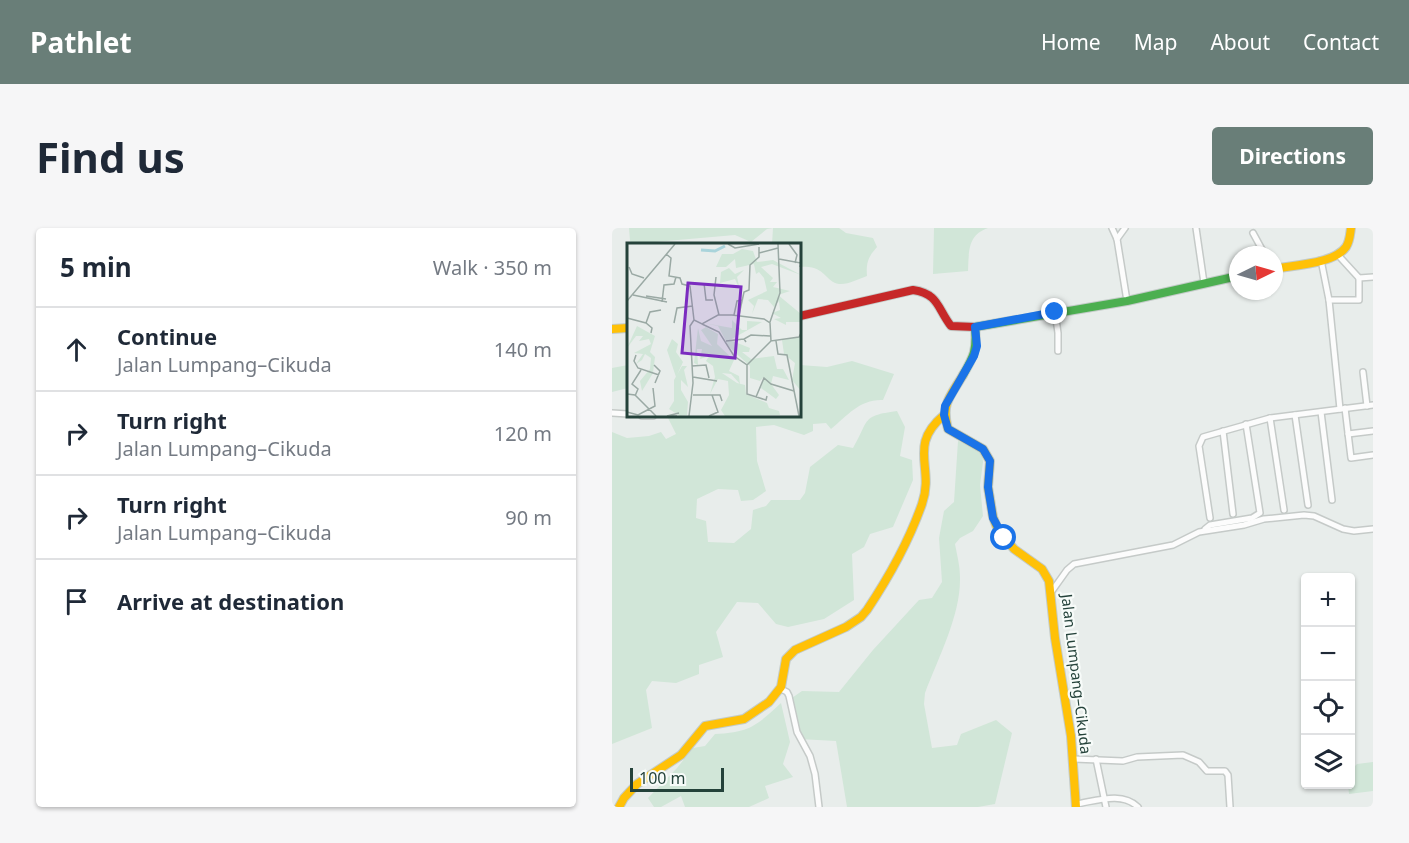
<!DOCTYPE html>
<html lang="en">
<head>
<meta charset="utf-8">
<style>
	:root { --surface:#fff; --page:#f6f6f7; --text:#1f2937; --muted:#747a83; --line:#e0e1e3; --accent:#697e78 }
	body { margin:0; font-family:"Noto Sans",sans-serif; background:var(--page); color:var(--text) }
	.controls { position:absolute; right:18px; bottom:18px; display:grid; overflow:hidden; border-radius:6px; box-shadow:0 2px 4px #0004 }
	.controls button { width:54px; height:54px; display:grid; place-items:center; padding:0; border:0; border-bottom:2px solid var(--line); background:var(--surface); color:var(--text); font:30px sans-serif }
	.compass { position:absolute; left:617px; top:18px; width:54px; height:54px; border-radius:50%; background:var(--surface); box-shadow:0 2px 4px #0004; rotate:85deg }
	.scale { position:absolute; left:18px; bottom:15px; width:94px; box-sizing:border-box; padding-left:6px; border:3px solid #24423a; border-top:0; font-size:16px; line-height:21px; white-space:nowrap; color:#24423a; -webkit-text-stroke:4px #f7fbf9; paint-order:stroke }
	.stop { position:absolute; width:18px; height:18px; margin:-14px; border:4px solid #1a73e8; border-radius:50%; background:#fff }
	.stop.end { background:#1a73e8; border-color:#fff; box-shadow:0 2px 6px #0008 }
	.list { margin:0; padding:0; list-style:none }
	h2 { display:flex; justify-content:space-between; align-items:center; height:78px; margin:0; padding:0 24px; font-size:26px }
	h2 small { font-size:20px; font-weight:400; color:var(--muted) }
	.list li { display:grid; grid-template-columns:39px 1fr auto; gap:18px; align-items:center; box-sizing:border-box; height:84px; padding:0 24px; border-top:2px solid var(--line) }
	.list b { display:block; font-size:22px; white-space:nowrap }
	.list p { margin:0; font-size:20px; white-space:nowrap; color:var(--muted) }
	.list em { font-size:20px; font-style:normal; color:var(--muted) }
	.icon { flex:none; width:33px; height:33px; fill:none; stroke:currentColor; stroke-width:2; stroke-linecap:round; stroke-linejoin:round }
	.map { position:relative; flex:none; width:761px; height:579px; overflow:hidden; border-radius:6px }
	header { display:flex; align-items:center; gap:36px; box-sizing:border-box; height:84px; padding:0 30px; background:var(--accent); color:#fff }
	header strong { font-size:28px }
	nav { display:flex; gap:33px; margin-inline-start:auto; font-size:21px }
	.intro { display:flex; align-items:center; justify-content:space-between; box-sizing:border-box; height:144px; padding:0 36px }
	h1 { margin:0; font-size:42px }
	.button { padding:15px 27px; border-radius:6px; background:var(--accent); color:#fff; font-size:21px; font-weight:700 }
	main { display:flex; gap:36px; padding:0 36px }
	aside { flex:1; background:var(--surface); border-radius:6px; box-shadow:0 2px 4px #0004 }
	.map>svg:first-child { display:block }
	.green { fill:#d1e6d8 }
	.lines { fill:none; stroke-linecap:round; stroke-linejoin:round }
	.street-casing { stroke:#c5cac8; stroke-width:8 }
	.fast-casing { stroke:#c3cbc8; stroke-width:10 }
	.slow-casing { stroke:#c3cbc8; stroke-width:10 }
	.jam-casing { stroke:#c3cbc8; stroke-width:10 }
	.street { stroke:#fcfcfc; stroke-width:5 }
	.fast { stroke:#4caf50; stroke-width:8 }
	.slow { stroke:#ffc107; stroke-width:8 }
	.jam { stroke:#c62828; stroke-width:8 }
	.route { stroke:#1a73e8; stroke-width:8 }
	.labels { text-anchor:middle; stroke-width:4.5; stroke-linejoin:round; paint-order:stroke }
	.street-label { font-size:15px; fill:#24423a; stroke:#f7fbf9 }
	.inset-river { fill:none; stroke:#a9d4db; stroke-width:3 }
	.inset-road { fill:none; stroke:#9aa9a4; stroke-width:1.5 }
	.view { fill:#7b2cbf; fill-opacity:0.15; stroke:#7b2cbf; stroke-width:3 }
	.inset-edge { fill:none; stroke:#24423a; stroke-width:3 }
</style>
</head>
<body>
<header>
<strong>Pathlet</strong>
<nav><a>Home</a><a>Map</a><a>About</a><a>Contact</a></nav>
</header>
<div class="intro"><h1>Find us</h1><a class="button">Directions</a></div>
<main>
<aside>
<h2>5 min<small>Walk · 350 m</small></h2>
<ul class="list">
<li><svg class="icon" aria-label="ahead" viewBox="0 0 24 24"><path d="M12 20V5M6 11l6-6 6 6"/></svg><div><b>Continue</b><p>Jalan Lumpang–Cikuda</p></div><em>140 m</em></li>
<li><svg class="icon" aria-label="right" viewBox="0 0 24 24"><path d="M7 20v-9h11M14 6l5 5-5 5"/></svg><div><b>Turn right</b><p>Jalan Lumpang–Cikuda</p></div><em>120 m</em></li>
<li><svg class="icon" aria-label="right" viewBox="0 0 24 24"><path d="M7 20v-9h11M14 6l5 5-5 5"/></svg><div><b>Turn right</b><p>Jalan Lumpang–Cikuda</p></div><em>90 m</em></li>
<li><svg class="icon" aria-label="arrive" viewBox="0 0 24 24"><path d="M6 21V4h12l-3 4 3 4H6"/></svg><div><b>Arrive at destination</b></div></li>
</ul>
</aside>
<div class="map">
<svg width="761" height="579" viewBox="0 0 761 579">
	<rect width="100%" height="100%" fill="#e8edeb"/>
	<g class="green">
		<path d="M17 0H227L234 5 261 10 265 19C256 29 254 35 255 48 246 51 236 57 227 56 213 54 213 36 188 39V16H160L161 0 155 1 139 14 123 7 20 16 18 13Z"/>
		<path d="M322 0H376C355 7 357 25 356 43L321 46Z"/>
		<path d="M240 133 282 146 271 172C248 171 236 187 219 201L214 195 201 196V203L192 207 162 197 144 199 145 233 154 263 141 272 129 273 126 262 106 261 85 271 84 290 94 293 96 314 122 315 139 301 141 282 154 278 159 272H188L193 265 198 239 226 217 241 220C258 192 248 188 285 183L293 199 288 228 300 232 301 252 281 299 258 306 252 319 240 326 242 372 212 391 176 399 164 396 146 375 125 374 104 404 111 429 87 437V446L64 455 40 453 34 462 40 500 0 516V204L15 210 37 208 49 204 54 211 64 206 55 188H188V137L215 139Z"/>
		<polygon points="16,137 16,160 0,164 0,140"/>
		<path d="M346 213 364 220 370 226 371 234 368 257 371 288 361 303 348 310 343 316C345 327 348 338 348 349 349 387 326 430 313 465L312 476 320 520 345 517 349 506 384 492 400 505 383 576 366 579H235L224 513 187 511 177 472 190 463 227 464 261 422 307 372 320 370 330 354 327 310 332 283 342 274Z"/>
		<path d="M169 475 178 514 171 536 181 549 153 558 157 570 137 579H73L69 568 49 579H42L36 570 65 540 81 520 93 518 103 506C138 504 144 498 169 475Z"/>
		<polygon points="761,534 761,563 737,566 736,557 738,556 739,542 745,536"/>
	</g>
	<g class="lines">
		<g class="street-casing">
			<g id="street">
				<polyline points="500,0 505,11 515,73"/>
				<polyline points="584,0 592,55"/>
				<polyline points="641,5 653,27"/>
				<polyline points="505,11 513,0"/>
				<polyline points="726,27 747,50 761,49"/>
				<polyline points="709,32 717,72 728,181"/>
				<polyline points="717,72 747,72 747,50"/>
				<polyline points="443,84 446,105 446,123"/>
				<polyline points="751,144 755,178"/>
				<polyline points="733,180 739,230 761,227"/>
				<polyline points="709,184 720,272"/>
				<polyline points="0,185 16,186"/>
				<polyline points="683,187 696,277"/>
				<polyline points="30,188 41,188"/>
				<polyline points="658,190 672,282"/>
				<polyline points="611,203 621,286"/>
				<polyline points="736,206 761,203"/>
				<polyline points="598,290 587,218 591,209 658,190 761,177"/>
				<polyline points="593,301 598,297 640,290 648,285 634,196"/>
				<polyline points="440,363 455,342 462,336 561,317 587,304 632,297 652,291 692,287 702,288 731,301 742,303 761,301"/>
				<polyline points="169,461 175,464 177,468 185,504 198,528 203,546 207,579"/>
				<polyline points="462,531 511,533 525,529 571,527 587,534 595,543 613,543 616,547 618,579"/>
				<polyline points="484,531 494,579"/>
				<path d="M464 576C484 573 510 563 526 579"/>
			</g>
		</g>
		<g class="fast-casing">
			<path id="fast" d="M351 147C362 128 365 122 363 99L515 73 626 48"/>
		</g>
		<g class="slow-casing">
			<g id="slow">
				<path d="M662 41C682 37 722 36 734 19 738 13 738 6 739 0"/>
				<polyline points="0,101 16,100"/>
				<path d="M351 147C338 169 329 175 336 201L371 221 378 233 376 259 381 289 386 302 402 321 430 341 437 353 443 410 459 508 464 579"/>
				<path d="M7 579 12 570 25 556 69 527 93 498 132 491 157 474 169 459 174 431 183 422 234 399 249 389 255 382C277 349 297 313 310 276 323 239 295 218 332 187"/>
			</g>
		</g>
		<g class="jam-casing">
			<path id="jam" d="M188 88 301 62C327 66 325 80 339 98L363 99"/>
		</g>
		<use href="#street" class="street"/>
		<use href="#fast" class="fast"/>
		<use href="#slow" class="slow"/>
		<use href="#jam" class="jam"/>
	</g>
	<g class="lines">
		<polyline class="route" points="392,310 381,290 376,259 378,233 371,221 336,201 332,187 333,178 362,128 365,118 363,99 443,84"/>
	</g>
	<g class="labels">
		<g class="street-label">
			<text transform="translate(464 446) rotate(83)" y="5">Jalan Lumpang–Cikuda</text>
		</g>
	</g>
	<g transform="translate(15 15)">
		<rect width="174" height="174" fill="#e8edeb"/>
		<path d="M115 6 126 8 130 19 146 17 174 32 145 21 134 24 146 35 143 39H150L146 44 163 48 151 52 174 71V79H159V82L147 76 154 75 145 70 153 67 152 58 147 64 141 57 131 56 125 71 127 63 121 57 140 48 137 35 132 29 129 31 127 21 109 25 108 16 99 24H89L95 11H106ZM102 25 108 31 117 27 110 34 113 47 108 36 93 40 94 29ZM105 77 115 87H120V78L135 79 103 97 123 105 122 109H115L124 116 147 113 150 126H156L162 137 146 133 144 141 152 152 149 156 134 145 137 134 133 138 123 135V123L102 104 91 83 77 80 105 85ZM10 83 28 93 23 109 28 114 26 130 15 148 13 138 23 126 24 115 18 111 15 117 9 121 16 111 7 110 24 101 22 96 12 98 16 93H9L0 105ZM79 84 91 91 90 101 107 117 102 128 112 133 113 141 104 131 95 130 110 140 118 142 119 151 140 160 142 165 152 168 153 172 98 173 94 167 102 152 101 138 91 136 83 151 88 134 86 123 79 118 82 113 73 116 75 106H70L71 122 67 120 71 85 74 98 85 103 74 87ZM173 94 174 98V148L165 137 168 120 157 111 155 97ZM45 96 51 101 49 109 56 119 49 134 40 107ZM55 123H60L57 127 61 144 54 137V147L61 159 60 172 53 173 42 166 47 158V137Z" fill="#d1e6d8"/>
		<path class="inset-river" d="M74 7 88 8 98 3"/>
		<path class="inset-road" d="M101 1 108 5 132 1M162 1 170 12 168 20M132 10 151 5M39 11 44 15 42 33 53 35 55 41 63 43 67 77 75 81 91 72H105L137 76 143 80 144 98 172 94 174 90M152 16 174 20 173 24M2 24 5 31 17 35M89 34 87 52 92 72M77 40 79 57H86M6 52 40 59M19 53 39 56M0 58 48 1M35 59 37 42 47 41 49 34M107 72 110 58 116 57M112 72 117 49 122 47 123 22 132 14V4M0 75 19 80 25 85 24 90M143 79 153 50 151 1M19 80 23 69 34 67M47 80 50 65 66 63M75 81 92 89 107 113 120 122V151L139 157 140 153M99 98 117 96M149 98 151 111 160 112 172 173M119 99 117 96 124 92 143 93M9 112 7 118 11 125 32 132M27 122 33 128 28 140M120 122 144 98M65 123 79 122 82 135M66 134 90 138M0 151 8 152 29 173M66 152H93L95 158M8 153 11 146 5 141 14 127M129 154 137 135 144 141 167 148M0 169 11 172 28 163 26 145M50 173H40L52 170M62 173 66 140 63 83 67 77M82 173 91 169 85 152"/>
		<path class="view" d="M61 40 114 44 108 115 55 110Z"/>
		<rect width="174" height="174" class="inset-edge"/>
	</g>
</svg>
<div class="controls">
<button>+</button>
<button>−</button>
<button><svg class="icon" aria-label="locate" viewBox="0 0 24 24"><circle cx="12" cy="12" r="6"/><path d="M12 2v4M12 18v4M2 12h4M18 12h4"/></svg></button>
<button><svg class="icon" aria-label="layers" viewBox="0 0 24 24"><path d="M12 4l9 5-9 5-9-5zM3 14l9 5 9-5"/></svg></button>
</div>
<svg class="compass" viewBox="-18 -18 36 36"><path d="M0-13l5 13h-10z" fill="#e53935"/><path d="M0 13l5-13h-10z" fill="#747a83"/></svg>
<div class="scale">100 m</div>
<div class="stop" style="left:392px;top:310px"></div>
<div class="stop end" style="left:443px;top:84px"></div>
</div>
</main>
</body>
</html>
